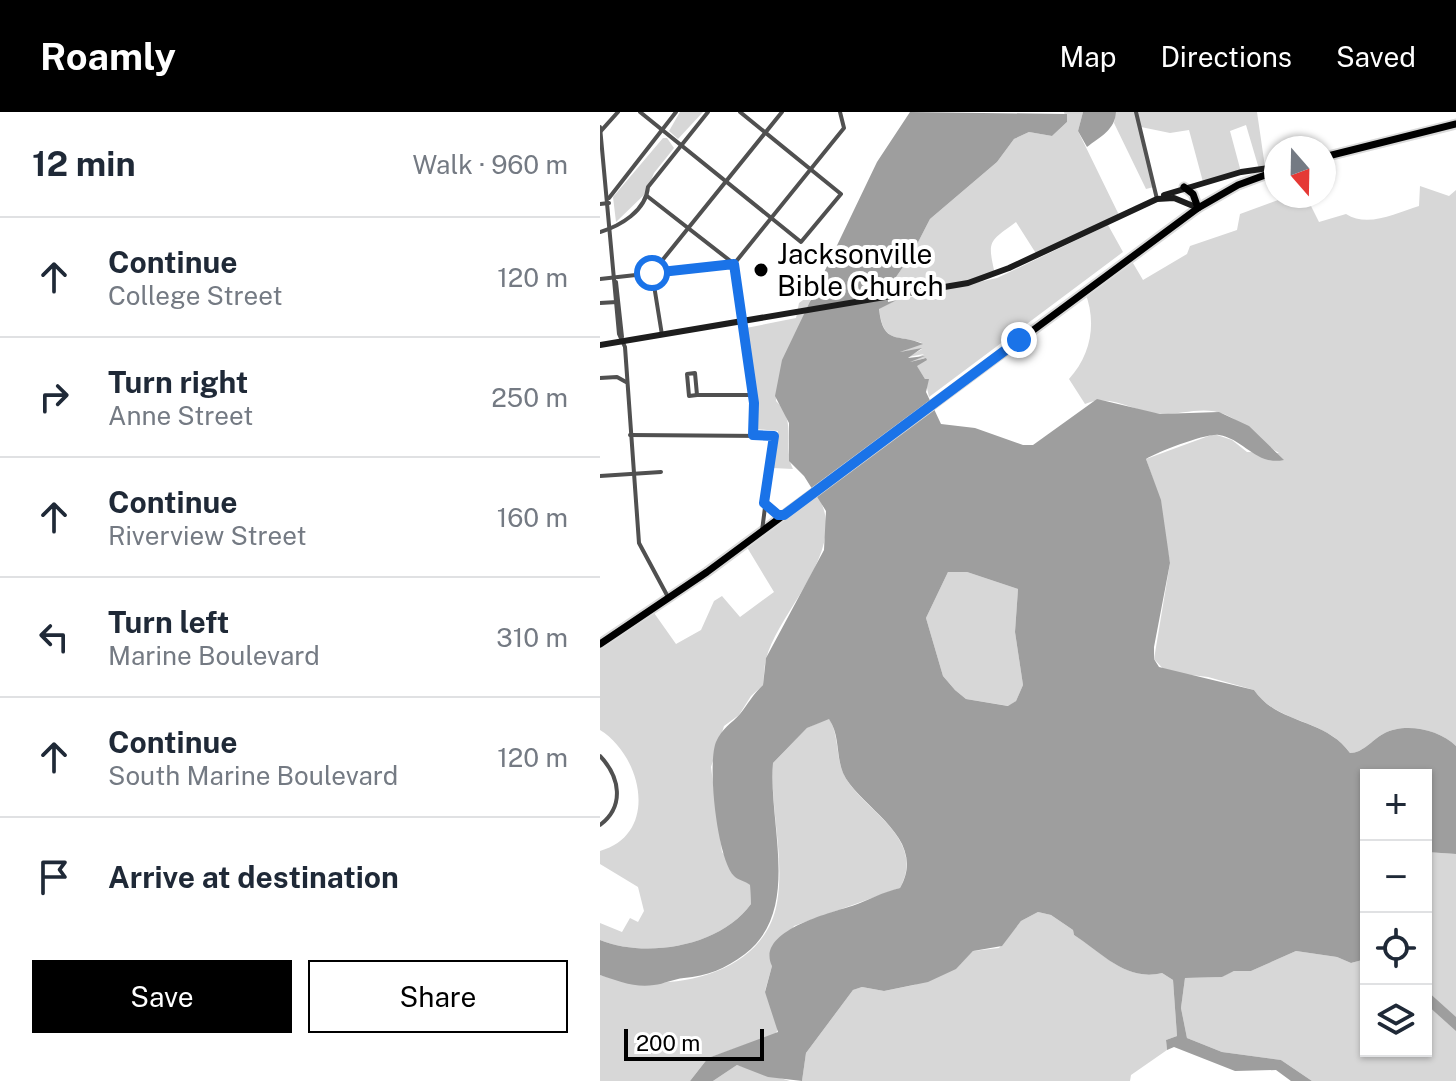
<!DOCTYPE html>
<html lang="en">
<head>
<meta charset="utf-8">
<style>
	:root { --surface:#fff; --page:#f6f6f7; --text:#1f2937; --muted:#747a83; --line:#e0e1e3; --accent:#000 }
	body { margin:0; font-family:"Public Sans",sans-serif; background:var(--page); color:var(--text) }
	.controls { position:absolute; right:24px; bottom:24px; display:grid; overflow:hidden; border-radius:0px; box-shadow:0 2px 6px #0004 }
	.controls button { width:72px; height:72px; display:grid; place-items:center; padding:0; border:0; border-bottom:2px solid var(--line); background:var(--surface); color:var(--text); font:40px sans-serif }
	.compass { position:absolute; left:664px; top:24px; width:72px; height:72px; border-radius:50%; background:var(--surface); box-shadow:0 2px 6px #0004; rotate:160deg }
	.scale { position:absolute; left:24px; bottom:20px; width:140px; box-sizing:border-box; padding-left:8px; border:4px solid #000; border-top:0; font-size:22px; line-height:28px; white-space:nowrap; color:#000; -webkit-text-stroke:6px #fff; paint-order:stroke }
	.stop { position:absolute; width:24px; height:24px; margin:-18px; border:6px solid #1a73e8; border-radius:50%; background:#fff }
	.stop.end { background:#1a73e8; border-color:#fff; box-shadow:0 2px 8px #0008 }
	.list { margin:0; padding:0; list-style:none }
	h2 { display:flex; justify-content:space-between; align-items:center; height:104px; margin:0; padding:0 32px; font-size:34px }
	h2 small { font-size:26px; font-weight:400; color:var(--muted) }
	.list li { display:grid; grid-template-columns:52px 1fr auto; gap:24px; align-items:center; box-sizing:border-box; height:120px; padding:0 32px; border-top:2px solid var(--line) }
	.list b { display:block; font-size:30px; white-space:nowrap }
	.list p { margin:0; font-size:26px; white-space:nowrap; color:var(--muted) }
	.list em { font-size:26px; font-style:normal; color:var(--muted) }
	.actions { display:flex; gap:16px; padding:24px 32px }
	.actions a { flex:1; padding:18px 0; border:2px solid var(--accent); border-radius:0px; text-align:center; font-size:28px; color:var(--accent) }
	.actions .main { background:var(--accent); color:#fff }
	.icon { flex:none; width:44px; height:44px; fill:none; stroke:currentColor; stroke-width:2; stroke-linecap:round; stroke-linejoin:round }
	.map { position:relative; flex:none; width:856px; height:969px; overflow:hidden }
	header { display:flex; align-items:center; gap:48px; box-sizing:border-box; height:112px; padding:0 40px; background:var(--accent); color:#fff }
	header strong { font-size:38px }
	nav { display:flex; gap:44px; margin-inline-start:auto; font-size:28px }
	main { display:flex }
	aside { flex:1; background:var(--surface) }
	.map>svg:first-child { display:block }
	.green { fill:#d7d7d7 }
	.water { fill:#9e9e9e; fill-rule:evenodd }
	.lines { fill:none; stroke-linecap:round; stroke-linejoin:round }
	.primary-casing { stroke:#dbdbdb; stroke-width:11 }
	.street { stroke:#505050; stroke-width:4 }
	.secondary { stroke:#1d1d1d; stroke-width:6 }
	.primary { stroke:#000; stroke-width:7 }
	.route { stroke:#1a73e8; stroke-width:10 }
	.poi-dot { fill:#000; stroke:#fff; stroke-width:3 }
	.labels { text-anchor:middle; stroke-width:8; stroke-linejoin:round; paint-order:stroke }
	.poi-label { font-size:28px; fill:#000; stroke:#fff; text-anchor:start }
</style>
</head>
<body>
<header>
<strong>Roamly</strong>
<nav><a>Map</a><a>Directions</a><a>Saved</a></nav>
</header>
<main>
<aside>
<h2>12 min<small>Walk · 960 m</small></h2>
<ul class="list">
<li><svg class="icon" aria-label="ahead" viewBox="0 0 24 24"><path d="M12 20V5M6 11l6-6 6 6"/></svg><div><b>Continue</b><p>College Street</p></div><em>120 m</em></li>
<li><svg class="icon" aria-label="right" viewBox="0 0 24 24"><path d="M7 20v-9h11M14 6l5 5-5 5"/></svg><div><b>Turn right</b><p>Anne Street</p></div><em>250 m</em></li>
<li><svg class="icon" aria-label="ahead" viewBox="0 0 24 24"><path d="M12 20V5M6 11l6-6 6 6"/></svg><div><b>Continue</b><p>Riverview Street</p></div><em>160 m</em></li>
<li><svg class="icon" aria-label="left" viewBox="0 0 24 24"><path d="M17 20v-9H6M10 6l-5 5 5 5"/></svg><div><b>Turn left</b><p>Marine Boulevard</p></div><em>310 m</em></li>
<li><svg class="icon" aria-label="ahead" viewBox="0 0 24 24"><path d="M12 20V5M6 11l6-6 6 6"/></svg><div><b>Continue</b><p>South Marine Boulevard</p></div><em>120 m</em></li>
<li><svg class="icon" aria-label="arrive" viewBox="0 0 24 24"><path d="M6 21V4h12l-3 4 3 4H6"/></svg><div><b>Arrive at destination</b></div></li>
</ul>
<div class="actions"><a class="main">Save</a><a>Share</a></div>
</aside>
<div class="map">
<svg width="856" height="969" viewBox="0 0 856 969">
	<rect width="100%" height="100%" fill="#fff"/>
	<g class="green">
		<polygon points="80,0 103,0 78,27 69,19"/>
		<path d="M464 0H483L478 19 519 103 437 143 416 110C389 130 387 128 395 162L368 171 287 185V178L312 142 330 107 397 50 414 27 429 20 452 24 467 10Z"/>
		<polygon points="516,0 657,0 665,55 659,57 646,13 630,19 641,60 603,70 589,18 570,21 541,15 554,75 546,77 514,11"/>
		<polygon points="63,26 67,26 74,36 54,61 46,81 16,110 13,85"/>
		<path d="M820 74 849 84 856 78V634C839 617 804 610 783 622 772 628 763 641 750 641 726 606 677 612 654 578L608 565 566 560 554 547 570 451 556 376 546 347 614 322 632 328 647 340 679 341C657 329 651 314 624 302 604 294 583 302 563 302 536 302 511 280 485 292L469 267C491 243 497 211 485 180L530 146 543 168 587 142 590 134 637 118 640 102 689 84H706L719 110 746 102C768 116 796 101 819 94Z"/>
		<path d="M508 113 523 140 329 285 325 267 316 253 325 246 310 250 324 242 308 245 322 237 300 240 322 231C297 222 283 233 279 196L297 188 397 166Z"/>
		<path d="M210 183V193C194 226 179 252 176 289 198 309 182 335 193 357L172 356 178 319 155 317 154 264 146 216 196 206 199 191Z"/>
		<path d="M215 380C254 434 179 497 166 547 164 555 164 565 163 573L151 584 139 603 124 614 111 655 122 740 150 773 151 792C121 834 47 847 0 828V811L22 820 30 806 38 810 44 799 38 775 0 752V739C60 722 42 644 0 618V532L52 498 76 532 101 518 114 489 122 484 140 505 174 480 145 432Z"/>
		<polygon points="348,460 367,460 418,477 415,520 423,573 416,589 409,594 366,587 355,578 343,564 326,506"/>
		<path d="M229 606C239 623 236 644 243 661 259 697 328 724 300 776L194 814 172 854 165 879 178 915 176 922 108 946 90 969H0V863C60 882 163 868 177 791 185 745 170 698 173 651L207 616Z"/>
		<polygon points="826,740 856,742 856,969 712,969 681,948 622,940 587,926 581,896 585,866 621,865 634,859 651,859 696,839 737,845 751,851 766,847 766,939 826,939"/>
		<path d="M438 800 451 803 473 818 474 823C502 840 526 870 562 861L573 868 577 924 566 928 567 938 531 963 530 969H202L206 941 253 878 262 875 284 879 314 873 360 852 373 839 399 836 421 809Z"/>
		<polygon points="137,953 190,969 113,969"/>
	</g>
	<g class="water">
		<path d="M310 0 467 2V10L452 24 429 20 414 27 397 50 330 107 312 142 287 178 288 190 297 188 279 197C283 234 298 221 323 232L300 240 322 236 308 246 325 244 310 250 326 246 327 248 317 254 325 267H329L326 280 341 312 375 316 423 333H433L497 287 560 302 619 300 649 314 684 348C656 354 644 327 619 323 606 321 558 340 546 347L561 388 570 451 554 535V547L559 555 654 578C678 613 725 606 750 641 763 641 772 628 783 622 804 610 839 617 856 634V742L826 740V663H766V847L751 851 737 845 696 839 651 859H634L622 865 585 866 581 896 587 926 622 940 681 948 712 969H691L676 958 635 959 574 935 567 938 566 928 577 924 573 868 562 861C526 870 501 840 474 823L473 818 451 803 438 800 421 809 402 834 373 839 356 857 328 870 284 879 262 875 253 878 206 941 202 969 168 965 137 953 113 969H90L108 946 178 920 165 880 172 854C155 819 230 801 252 794 269 788 283 780 300 776 329 725 259 696 243 661 236 644 240 623 229 607L207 616 173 651C168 713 202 798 145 842 125 857 107 864 84 866 73 867 64 872 54 873 35 876 18 869 0 863V828C47 847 121 834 151 792L150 773C146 769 137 768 134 764 117 747 107 652 116 630 122 616 131 612 140 602 148 592 153 582 163 573L166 546 224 438 226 399 204 364 189 349V311L175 284 182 248 277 50ZM348 460H367L418 477 415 520 423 573 416 589 408 594 366 587 355 578 343 564 326 506Z"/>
		<path d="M483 0H516C515 18 500 25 487 35L478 19Z"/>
		<polygon points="826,878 856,905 856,919 826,892"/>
	</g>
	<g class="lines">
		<g class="primary-casing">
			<g id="primary">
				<polyline points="724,45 856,12"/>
				<polyline points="584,75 593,82 598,96"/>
				<polyline points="0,532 107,460 598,96 638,73 676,59"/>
			</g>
		</g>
		<g class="street">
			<polyline points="40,0 201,130 241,82 140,0"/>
			<polyline points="536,0 557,87"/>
			<polyline points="0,15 19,222 25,235 39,431 68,485"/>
			<polyline points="1,19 18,0"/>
			<polyline points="47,84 133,151"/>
			<polyline points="9,86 76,0"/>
			<polyline points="0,92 9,91"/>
			<path d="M0 120C20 114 46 99 48 75L108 0"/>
			<polyline points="0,167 134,152"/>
			<polyline points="16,170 22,225"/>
			<polyline points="0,191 17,190"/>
			<polyline points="62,223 52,161 182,0"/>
			<polyline points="0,266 17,265 26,270"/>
			<polyline points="97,283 89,284 87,262 95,261 97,283 153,283"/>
			<polyline points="30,323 174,324 162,419"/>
			<polyline points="153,323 154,291 134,152 244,16 240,0"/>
			<polyline points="0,364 61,360"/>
			<polyline points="164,391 174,402 181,403"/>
			<path d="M0 644C20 665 25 694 0 713"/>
		</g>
		<g class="secondary">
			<polyline points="564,83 641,60 676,55"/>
			<polyline points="0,233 368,171 409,156 557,87 574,86 598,96"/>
		</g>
		<use href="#primary" class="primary"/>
	</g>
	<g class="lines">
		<polyline class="route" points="52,161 134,152 154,291 153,323 174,324 164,391 178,403 184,403 419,228"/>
	</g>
	<circle class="poi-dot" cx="161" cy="158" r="8"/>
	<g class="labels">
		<g class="poi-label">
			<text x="177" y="152">Jacksonville<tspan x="177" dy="32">Bible Church</tspan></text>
		</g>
	</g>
</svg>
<div class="controls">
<button>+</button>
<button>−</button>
<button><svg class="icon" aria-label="locate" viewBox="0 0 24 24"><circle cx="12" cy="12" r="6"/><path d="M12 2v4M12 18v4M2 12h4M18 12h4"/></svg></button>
<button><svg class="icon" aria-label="layers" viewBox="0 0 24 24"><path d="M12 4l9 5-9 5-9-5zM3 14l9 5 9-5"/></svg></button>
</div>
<svg class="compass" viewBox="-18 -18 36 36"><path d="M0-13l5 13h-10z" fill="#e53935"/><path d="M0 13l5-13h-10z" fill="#747a83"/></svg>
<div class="scale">200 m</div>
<div class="stop" style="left:52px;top:161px"></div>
<div class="stop end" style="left:419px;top:228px"></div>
</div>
</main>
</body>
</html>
